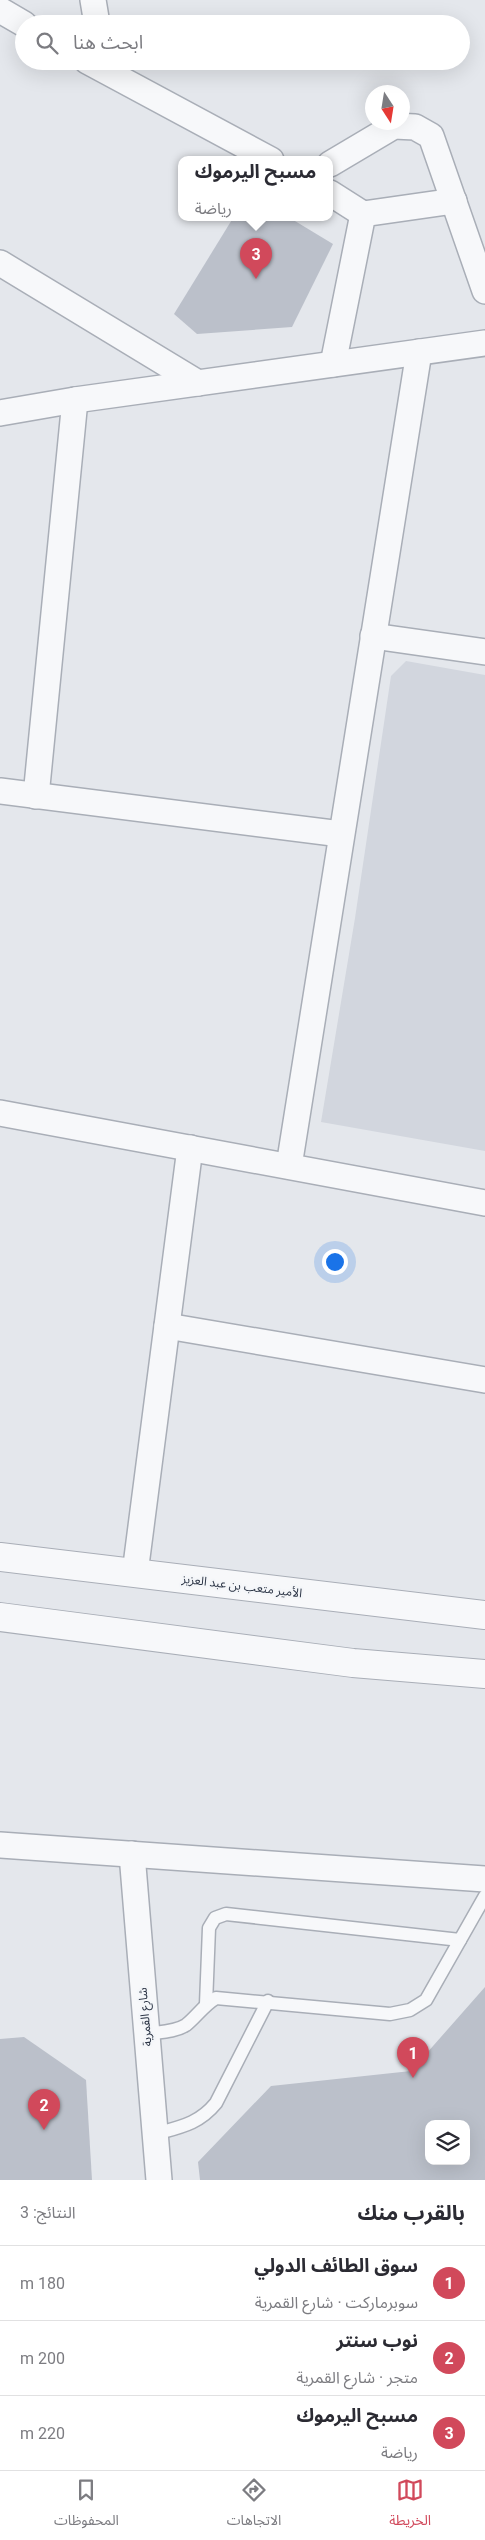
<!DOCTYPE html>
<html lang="ar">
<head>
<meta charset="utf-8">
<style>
	:root { --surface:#fff; --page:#f7f7f7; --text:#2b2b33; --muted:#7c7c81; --line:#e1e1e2; --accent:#d1495b }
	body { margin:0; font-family:Roboto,"Noto Sans Arabic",sans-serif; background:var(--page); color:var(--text); direction:rtl }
	.controls { position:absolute; right:15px; bottom:15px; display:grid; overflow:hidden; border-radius:10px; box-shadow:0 5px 20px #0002 }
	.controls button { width:45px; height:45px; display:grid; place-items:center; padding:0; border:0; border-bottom:1px solid var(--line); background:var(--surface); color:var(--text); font:25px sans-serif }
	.compass { position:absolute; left:365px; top:85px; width:45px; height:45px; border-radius:50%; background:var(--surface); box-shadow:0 5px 20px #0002; rotate:168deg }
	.you { position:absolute; left:334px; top:1261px; width:18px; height:18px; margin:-12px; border:4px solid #fff; border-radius:50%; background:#1a73e8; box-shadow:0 0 0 8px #1a73e833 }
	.badge { display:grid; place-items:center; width:32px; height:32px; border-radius:50%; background:var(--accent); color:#fff; font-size:16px; font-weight:700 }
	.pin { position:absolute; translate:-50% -41px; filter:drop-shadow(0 1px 2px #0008) }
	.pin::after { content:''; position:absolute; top:26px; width:18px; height:15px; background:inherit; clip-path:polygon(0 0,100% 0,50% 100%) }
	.popup { position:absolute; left:178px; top:156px; width:155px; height:65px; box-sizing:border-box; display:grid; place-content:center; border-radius:10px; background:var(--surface); filter:drop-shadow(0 1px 4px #0005); font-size:16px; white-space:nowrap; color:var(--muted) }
	.popup b { font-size:19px; color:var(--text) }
	.popup::after { content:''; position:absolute; left:50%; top:100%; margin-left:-10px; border:10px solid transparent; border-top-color:var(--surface) }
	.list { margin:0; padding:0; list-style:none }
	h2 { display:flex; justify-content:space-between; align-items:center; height:65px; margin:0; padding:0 20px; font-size:21px }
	h2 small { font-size:16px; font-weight:400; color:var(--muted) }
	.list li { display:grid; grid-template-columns:32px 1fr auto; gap:15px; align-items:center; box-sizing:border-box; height:75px; padding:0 20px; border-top:1px solid var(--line) }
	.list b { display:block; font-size:19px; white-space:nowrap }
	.list p { margin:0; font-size:16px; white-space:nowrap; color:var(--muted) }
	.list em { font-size:16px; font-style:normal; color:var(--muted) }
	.icon { flex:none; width:28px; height:28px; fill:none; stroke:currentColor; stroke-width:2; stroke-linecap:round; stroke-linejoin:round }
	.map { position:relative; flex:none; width:485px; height:2180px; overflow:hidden; direction:ltr }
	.search { position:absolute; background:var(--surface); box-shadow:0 5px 20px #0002; left:15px; right:15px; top:15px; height:55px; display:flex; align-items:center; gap:12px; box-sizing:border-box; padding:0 18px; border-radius:28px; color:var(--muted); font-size:19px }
	.sheet { height:290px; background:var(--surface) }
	nav { display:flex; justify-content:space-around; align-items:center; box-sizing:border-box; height:70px; border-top:1px solid var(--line); background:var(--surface); font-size:14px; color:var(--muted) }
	nav a { display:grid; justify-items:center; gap:2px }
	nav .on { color:var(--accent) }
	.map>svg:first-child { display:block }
	.built { fill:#d2d6de }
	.building { fill:#bbc0ca; fill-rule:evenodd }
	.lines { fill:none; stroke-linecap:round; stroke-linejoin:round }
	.service-casing { stroke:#a9aeb7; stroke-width:15 }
	.minor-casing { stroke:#a9aeb7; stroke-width:28 }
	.tertiary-casing { stroke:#a9aeb7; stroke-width:30 }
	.service { stroke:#f7f8fa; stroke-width:12 }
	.minor { stroke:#f7f8fa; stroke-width:25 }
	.tertiary { stroke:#f7f8fa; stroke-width:28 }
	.labels { text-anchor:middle; stroke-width:4.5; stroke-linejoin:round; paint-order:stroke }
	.street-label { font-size:12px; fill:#2b3445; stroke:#f4f6f9 }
</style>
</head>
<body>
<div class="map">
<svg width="485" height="2180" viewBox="0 0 485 2180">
	<rect width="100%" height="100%" fill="#e4e7ec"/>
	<polygon class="built" points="406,661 485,675 485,1151 321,1122 355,918 391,676"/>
	<g class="building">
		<polygon points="233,218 290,218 333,244 292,327 197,334 174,314"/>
		<path d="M485 1987V2180H200L198 2162 271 2086 411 2071ZM429 2124H466V2161H429Z"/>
		<polygon points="24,2037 86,2080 92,2180 0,2180 0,2039"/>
	</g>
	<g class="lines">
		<g class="service-casing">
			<g id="service">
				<polyline points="206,2004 209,1928 215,1918 226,1914 460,1940"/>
				<path d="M147 2034C159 2032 175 2032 186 2025 197 2016 204 2005 216 1998L390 2014 410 2010 426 2000 485 1896"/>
				<path d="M155 2134C180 2127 199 2124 216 2103L268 2001"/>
			</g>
		</g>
		<g class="minor-casing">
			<g id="minor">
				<polyline points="93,0 97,24"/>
				<polyline points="0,10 24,24"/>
				<polyline points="87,61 271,160"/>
				<polyline points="330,164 394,126 415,127 431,136 485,291"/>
				<polyline points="330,193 363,214"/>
				<polyline points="0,263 198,383"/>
				<polyline points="333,364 363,214 454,201"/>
				<polyline points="0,413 75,400 485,343"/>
				<polyline points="373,636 485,652"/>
				<polyline points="0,791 341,834"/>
				<polyline points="36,796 75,400"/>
				<polyline points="0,1113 485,1203"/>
				<polyline points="289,1166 419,352"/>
				<polyline points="167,1326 485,1380"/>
				<polyline points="135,1573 190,1148"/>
				<polyline points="0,1845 485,1879"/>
				<polyline points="132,1854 159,2180"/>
			</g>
		</g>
		<g class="tertiary-casing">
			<g id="tertiary">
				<polyline points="0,1557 485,1615"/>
				<polyline points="0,1617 353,1663 485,1674"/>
			</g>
		</g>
		<use href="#service" class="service"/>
		<use href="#minor" class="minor"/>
		<use href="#tertiary" class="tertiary"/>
	</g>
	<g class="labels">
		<g class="street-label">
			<text transform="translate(242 1586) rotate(7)" y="4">الأمير متعب بن عبد العزيز</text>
			<text transform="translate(145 2017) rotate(-95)" y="4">شارع القمرية</text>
		</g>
	</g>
</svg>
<div class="controls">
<button><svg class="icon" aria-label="layers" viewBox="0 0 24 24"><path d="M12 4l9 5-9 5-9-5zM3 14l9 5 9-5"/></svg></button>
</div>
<svg class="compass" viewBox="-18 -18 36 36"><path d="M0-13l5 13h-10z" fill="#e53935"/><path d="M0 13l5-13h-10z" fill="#7c7c81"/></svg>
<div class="you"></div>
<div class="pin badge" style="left:413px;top:2078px">1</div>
<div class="pin badge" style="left:44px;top:2130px">2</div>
<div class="pin badge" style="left:256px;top:279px">3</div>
<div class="popup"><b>مسبح اليرموك</b>رياضة</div>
<div class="search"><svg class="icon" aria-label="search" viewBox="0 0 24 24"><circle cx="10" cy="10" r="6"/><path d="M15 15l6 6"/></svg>ابحث هنا</div>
</div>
<section class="sheet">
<h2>بالقرب منك<small>النتائج: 3</small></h2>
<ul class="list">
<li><span class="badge">1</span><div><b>سوق الطائف الدولي</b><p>سوبرماركت · شارع القمرية</p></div><em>180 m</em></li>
<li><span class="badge">2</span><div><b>نوب سنتر</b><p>متجر · شارع القمرية</p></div><em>200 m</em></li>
<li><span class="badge">3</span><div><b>مسبح اليرموك</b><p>رياضة</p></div><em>220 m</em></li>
</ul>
</section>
<nav>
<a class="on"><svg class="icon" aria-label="map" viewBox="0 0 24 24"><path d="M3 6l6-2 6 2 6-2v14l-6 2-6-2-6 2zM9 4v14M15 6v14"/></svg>الخريطة</a>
<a><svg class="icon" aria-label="directions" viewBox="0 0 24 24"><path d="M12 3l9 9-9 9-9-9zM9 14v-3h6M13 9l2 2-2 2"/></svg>الاتجاهات</a>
<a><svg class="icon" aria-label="saved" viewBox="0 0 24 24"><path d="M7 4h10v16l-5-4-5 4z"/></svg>المحفوظات</a>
</nav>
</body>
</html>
